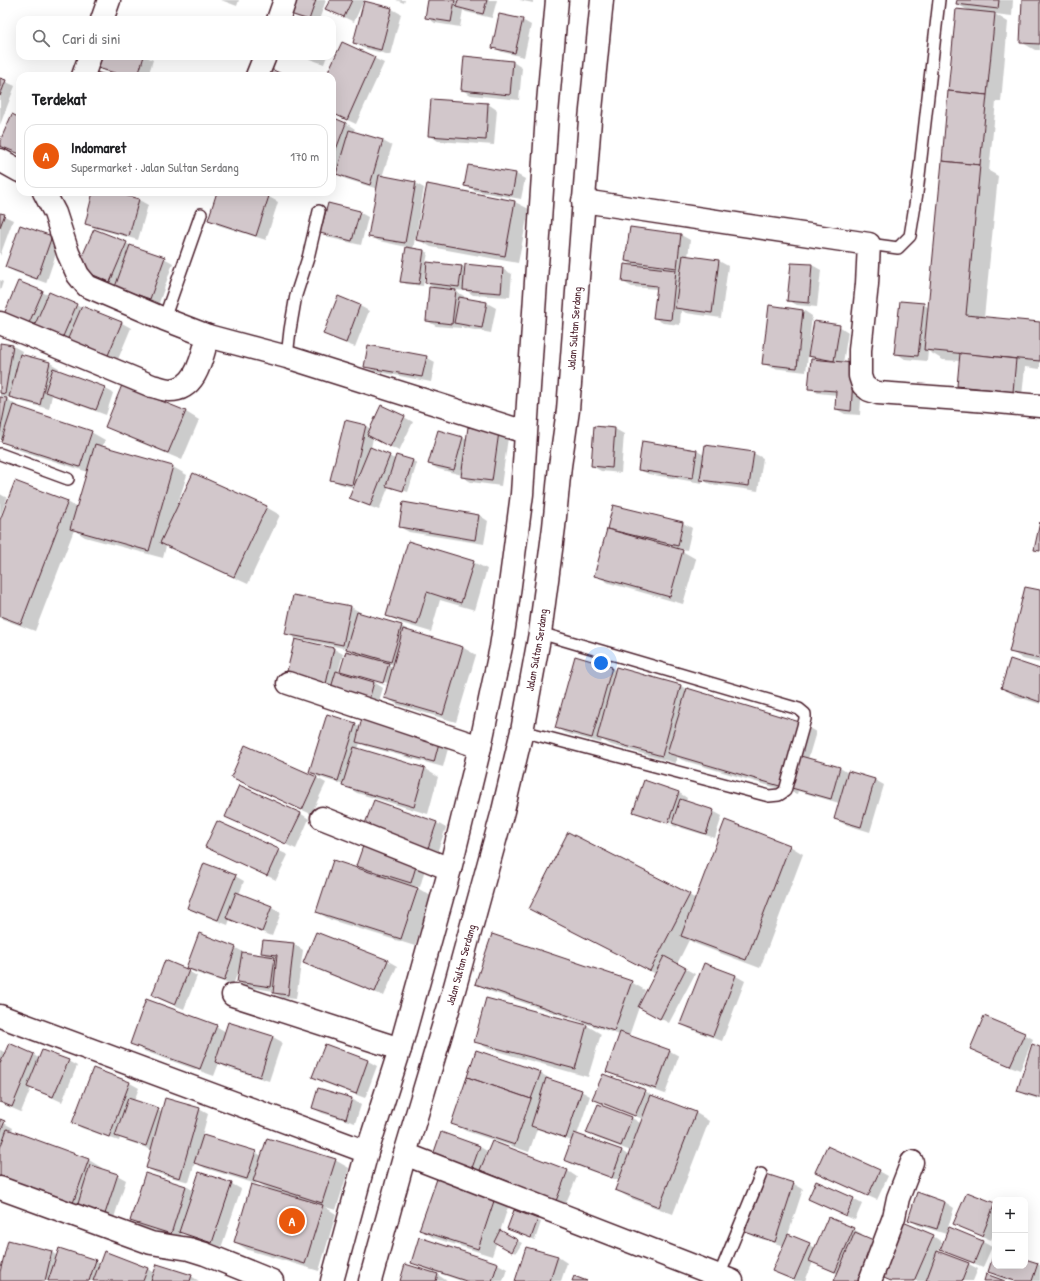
<!DOCTYPE html>
<html lang="id">
<head>
<meta charset="utf-8">
<style>
	:root { --surface:#fff; --page:#f6f6f6; --text:#202124; --muted:#757577; --line:#e0e0e0; --accent:#ea580c }
	body { margin:0; font-family:"Patrick Hand",sans-serif; background:var(--page); color:var(--text) }
	.controls { position:absolute; right:12px; bottom:12px; display:grid; overflow:hidden; border-radius:8px; box-shadow:0 4px 16px #0002 }
	.controls button { width:36px; height:36px; display:grid; place-items:center; padding:0; border:0; border-bottom:1px solid var(--line); background:var(--surface); color:var(--text); font:20px sans-serif }
	.you { position:absolute; left:601px; top:663px; width:14px; height:14px; margin:-10px; border:3px solid #fff; border-radius:50%; background:#1a73e8; box-shadow:0 0 0 6px #1a73e833 }
	.badge { display:grid; place-items:center; width:26px; height:26px; border-radius:50%; background:var(--accent); color:#fff; font-size:13px; font-weight:700 }
	.pin { position:absolute; translate:-50% -50%; border:2px solid #fff; box-shadow:0 1px 4px #0006 }
	.list { margin:0; padding:0; list-style:none }
	h2 { display:flex; justify-content:space-between; align-items:center; height:52px; margin:0; padding:0 16px; font-size:17px }
	h2 small { font-size:13px; font-weight:400; color:var(--muted) }
	.list li { display:grid; grid-template-columns:26px 1fr auto; gap:12px; align-items:center; box-sizing:border-box; height:64px; margin:0 8px 8px; padding:0 8px; border:1px solid var(--line); border-radius:12px }
	.list b { display:block; font-size:15px; white-space:nowrap }
	.list p { margin:0; font-size:13px; white-space:nowrap; color:var(--muted) }
	.list em { font-size:13px; font-style:normal; color:var(--muted) }
	.icon { flex:none; width:22px; height:22px; fill:none; stroke:currentColor; stroke-width:2; stroke-linecap:round; stroke-linejoin:round }
	.map { position:relative; flex:none; width:1040px; height:1281px; overflow:hidden }
	.search { position:absolute; background:var(--surface); box-shadow:0 4px 16px #0002; left:16px; top:16px; width:320px; height:44px; display:flex; align-items:center; gap:10px; box-sizing:border-box; padding:0 14px; border-radius:12px; color:var(--muted); font-size:15px }
	.panel { position:absolute; background:var(--surface); box-shadow:0 4px 16px #0002; left:16px; top:72px; width:320px; height:124px; border-radius:12px }
	.map>svg:first-child { display:block }
	.shadow { fill:#0003; fill-rule:evenodd }
	.building { fill:#d2c7cb; stroke:#4a1f2b }
	.lines { fill:none; stroke-linecap:round; stroke-linejoin:round }
	.service-casing { stroke:#4a1f2b; stroke-width:14 }
	.minor-casing { stroke:#4a1f2b; stroke-width:25 }
	.tertiary-casing { stroke:#4a1f2b; stroke-width:25 }
	.trunk-casing { stroke:#4a1f2b; stroke-width:25 }
	.service { stroke:#fff; stroke-width:11 }
	.minor { stroke:#fff; stroke-width:22 }
	.tertiary { stroke:#fff; stroke-width:22 }
	.trunk { stroke:#fff; stroke-width:22 }
	.labels { text-anchor:middle; stroke-width:4; stroke-linejoin:round; paint-order:stroke }
	.street-label { font-size:11px; fill:#4a1f2b; stroke:#fff }
</style>
</head>
<body>
<div class="map">
<svg width="1040" height="1281" viewBox="0 0 1040 1281">
	<rect width="100%" height="100%" fill="#fff"/>
	<filter id="ink" filterUnits="userSpaceOnUse"><feTurbulence type="fractalNoise" baseFrequency=".025" numOctaves="2"/><feDisplacementMap in="SourceGraphic" scale="8" xChannelSelector="R" yChannelSelector="G"/><feConvolveMatrix kernelMatrix="1 2 1 2 8 2 1 2 1" color-interpolation-filters="sRGB"/></filter>
	<g filter="url(#ink)">
		<g class="shadow">
			<polygon points="221,0 239,0 237,6"/>
			<polygon points="289,0 326,0 319,20 305,20 294,16 285,11"/>
			<polygon points="331,0 364,0 354,22 327,9"/>
			<polygon points="396,0 405,0 404,3"/>
			<polygon points="429,0 497,0 492,18 466,12 463,10 460,27 435,23 426,17"/>
			<polygon points="519,0 533,0 533,3"/>
			<polygon points="958,0 1013,0 1012,16 995,14 1008,22 1001,102 996,102 989,171 998,176 984,318 1040,323 1040,369 1025,367 1022,396 967,391 958,386 960,361 943,360 928,351 927,361 905,359 896,353 923,304 929,308 971,12 957,4"/>
			<polygon points="1023,0 1040,0 1040,50 1035,50 1021,42"/>
			<polygon points="365,2 392,9 401,14 390,55 363,48 354,43"/>
			<polygon points="522,20 531,25 524,57 502,52 493,47"/>
			<polygon points="342,43 384,63 356,124 332,113 332,76 327,76"/>
			<polygon points="95,56 145,56 153,60 148,76 120,76 101,70 92,65"/>
			<polygon points="301,56 327,56 324,64"/>
			<polygon points="465,57 513,62 522,68 519,100 471,95 462,90"/>
			<polygon points="0,79 15,86 0,125"/>
			<polygon points="488,104 497,110 494,145 438,141 429,135"/>
			<polygon points="332,118 346,123 355,129 353,132 383,141 392,146 382,177 415,183 424,188 416,235 418,235 427,185 515,202 529,209 518,263 431,247 415,238 413,249 424,251 428,253 426,263 462,266 466,269 502,269 512,274 510,297 473,295 467,291 454,290 464,296 464,298 487,303 496,308 491,333 464,328 461,326 461,328 436,326 427,321 437,289 426,283 428,266 426,266 423,286 406,284 402,281 407,247 379,241 370,236 378,189 346,179 337,174 336,179 332,178"/>
			<polygon points="516,174 525,179 521,199 475,191 466,186"/>
			<polygon points="94,192 109,192 139,200 148,205 138,240 95,228 86,223"/>
			<polygon points="218,192 252,192 269,197 278,202 266,240 218,225 209,220"/>
			<polygon points="359,212 368,217 361,245 330,238 321,232"/>
			<polygon points="0,214 13,220 0,256"/>
			<polygon points="631,228 681,235 690,240 688,257 719,261 728,266 721,318 686,313 681,310 680,325 663,323 654,318 657,289 632,287 623,282 636,267 626,261"/>
			<polygon points="95,230 132,246 164,258 173,263 159,303 125,292 117,285 88,273"/>
			<polygon points="51,237 60,242 46,283 15,272 6,267"/>
			<polygon points="792,264 812,265 821,270 817,307 797,305 788,300"/>
			<polygon points="0,280 3,282 0,291"/>
			<polygon points="42,292 48,295 76,305 82,308 122,323 131,328 116,364 12,324"/>
			<polygon points="338,297 360,306 369,311 355,347 333,339 324,334"/>
			<polygon points="769,306 803,310 812,316 808,354 810,354 839,326 848,332 843,363 863,369 860,415 845,414 836,409 837,395 818,393 809,388 818,361 808,355 806,372 772,368 763,363"/>
			<polygon points="0,344 13,346 22,351 21,356 50,363 59,368 58,371 104,388 113,393 106,415 52,395 49,409 19,401 14,398 0,396"/>
			<polygon points="426,357 435,362 431,382 374,371 365,366"/>
			<polygon points="0,398 7,399 16,405 16,407 91,432 105,440 102,447 173,467 187,475 178,503 266,507 280,515 248,584 175,551 166,546 163,558 85,537 74,530 35,631 0,618 0,523 16,482 68,502 77,508 88,472 16,449 2,441 2,440 0,439"/>
			<polygon points="186,412 199,420 182,460 120,434 106,426"/>
			<polygon points="404,417 413,422 399,451 373,438 371,448 395,459 413,461 417,463 408,492 389,486 379,510 360,503 351,498 355,488 340,484 331,479 346,421 366,426 371,429"/>
			<polygon points="595,428 615,429 624,434 621,473 601,471 592,466"/>
			<polygon points="499,432 508,438 501,486 471,482 462,477 462,475 438,469 429,464 462,437 467,440"/>
			<polygon points="643,442 697,451 704,455 753,453 763,458 758,491 710,484 703,480 702,483 648,474 639,469"/>
			<polygon points="0,494 7,498 0,517"/>
			<polygon points="613,506 683,523 692,528 687,550 677,548 677,549 682,551 696,559 683,604 609,583 595,575"/>
			<polygon points="479,515 488,521 484,544 409,532 400,527"/>
			<polygon points="473,562 487,569 475,610 440,600 431,632 401,623 387,615"/>
			<polygon points="1040,591 1040,663 1023,659 1010,651"/>
			<path d="M351 607 360 612V614L401 626 410 631V632L462 647 476 655 456 722 398 705 385 697 388 686 374 682 383 688 378 704 296 680 334 649 343 654 338 673 351 676 341 670 358 655 348 649 295 638 286 633ZM387 663 394 665 393 667 387 664ZM350 673 388 683 387 685 350 675Z"/>
			<polygon points="576,657 612,668 616,670 617,669 681,686 688,690 802,724 816,732 808,759 840,768 848,773 875,780 884,785 870,832 844,824 835,819 839,803 798,791 797,794 682,760 677,757 675,763 611,745 602,740 601,743 565,733 556,728"/>
			<polygon points="1040,670 1040,704 1015,696 1002,688"/>
			<polygon points="355,724 360,727 449,745 443,767 366,746 360,743 358,749 425,769 438,777 428,814 357,793 344,785 319,777 310,772"/>
			<polygon points="246,746 317,778 326,783 311,814 232,777"/>
			<path d="M678 792 687 798 686 801 713 811 722 816 715 838 682 828 678 825 677 827 644 816 635 811ZM643 814 673 824V826L643 816Z"/>
			<polygon points="374,801 437,823 446,828 436,855"/>
			<polygon points="300,813 309,819 296,849 236,822 227,817"/>
			<polygon points="217,822 288,855 276,880 206,847"/>
			<polygon points="726,822 790,846 803,854 760,968 696,944 689,940 677,964 695,974 669,1023 639,1007 629,1036 670,1051 679,1056 665,1094 616,1076 607,1071 620,1035 489,991 476,983 631,982 645,990 642,998 643,999 656,974 548,918 689,895 696,899"/>
			<polygon points="363,847 425,869 420,887 414,886 431,896 415,946 331,920 317,912 368,872 357,866"/>
			<polygon points="235,876 244,881 239,895 272,907 281,913 272,936 236,922 230,919 228,925 197,913 188,908"/>
			<polygon points="317,933 388,961 397,966 384,996 313,968 304,963"/>
			<polygon points="294,944 303,950 296,999 283,998 274,993 274,991 247,987 238,982 240,969 239,969 233,985 196,973 187,968 236,948 245,953 270,957 263,953"/>
			<polygon points="704,964 736,976 745,981 722,1041 690,1029 681,1024"/>
			<polygon points="188,971 197,976 184,1009 162,1000 153,995"/>
			<polygon points="229,1023 273,1037 282,1042 269,1081 225,1067 219,1063 214,1076 144,1051 131,1043 216,1026 226,1032"/>
			<polygon points="586,1025 601,1034 588,1077 489,1049 475,1041"/>
			<polygon points="1024,1034 1033,1039 1020,1070 980,1054 971,1049"/>
			<polygon points="1040,1048 1040,1099 1028,1096 1019,1090"/>
			<polygon points="0,1050 6,1053 34,1055 40,1059 68,1061 77,1066 62,1102 31,1088 21,1112 0,1103"/>
			<polygon points="368,1061 377,1066 365,1098 322,1082 313,1077"/>
			<polygon points="94,1069 130,1083 139,1088 134,1101 163,1112 199,1109 208,1114 202,1136 255,1152 262,1156 335,1160 349,1168 336,1210 325,1207 336,1214 319,1271 248,1250 235,1242 270,1190 257,1182 256,1184 205,1168 195,1162 189,1182 156,1173 147,1168 152,1150 125,1140 120,1138 119,1141 82,1128 73,1123"/>
			<polygon points="540,1073 549,1078 549,1080 581,1091 590,1096 577,1135 622,1151 629,1156 631,1151 596,1138 587,1132 632,1118 642,1124 643,1119 603,1104 594,1099 645,1091 654,1096 654,1097 696,1113 709,1121 673,1214 630,1198 616,1190 620,1181 574,1165 565,1160 572,1141 537,1129 529,1152 466,1131 452,1123"/>
			<polygon points="352,1099 361,1105 355,1123 322,1113 313,1108"/>
			<polygon points="0,1121 13,1128 12,1131 89,1160 102,1168 102,1170 117,1175 126,1180 113,1221 5,1180 0,1177"/>
			<polygon points="442,1134 480,1147 489,1152 493,1142 568,1171 577,1177 565,1205 490,1175 482,1170 481,1173 444,1160"/>
			<polygon points="879,1171 888,1176 877,1200 825,1177"/>
			<polygon points="200,1173 232,1184 241,1189 221,1248 189,1237 182,1233 180,1238 140,1226 131,1221 186,1186 194,1191"/>
			<polygon points="764,1175 794,1184 803,1189 788,1235 816,1248 853,1229 862,1234 835,1281 838,1274 813,1262 805,1281 795,1281 783,1276 774,1271 784,1246 755,1237 746,1232"/>
			<polygon points="438,1177 509,1204 492,1256 434,1238 421,1230"/>
			<polygon points="967,1193 995,1204 995,1231 991,1240 964,1228 955,1223"/>
			<polygon points="917,1194 945,1202 954,1208 946,1234 918,1225 909,1219"/>
			<polygon points="809,1199 853,1199 862,1204 855,1220 818,1204"/>
			<polygon points="537,1220 541,1222 535,1240 508,1229"/>
			<polygon points="950,1229 983,1242 992,1247 983,1267 951,1254 942,1249"/>
			<polygon points="933,1236 942,1242 938,1252 967,1263 978,1269 973,1281 890,1281 881,1276"/>
			<polygon points="518,1241 522,1243 516,1253 513,1252"/>
			<polygon points="9,1242 52,1252 57,1256 95,1261 101,1264 105,1253 148,1269 155,1273 191,1276 199,1281 0,1281 0,1276"/>
			<polygon points="995,1253 995,1266 1025,1266 1025,1260 1040,1265 1040,1281 1011,1281 998,1277 989,1271"/>
			<polygon points="558,1257 567,1263 561,1281 516,1281"/>
			<polygon points="412,1262 498,1264 507,1269 503,1281 462,1281 421,1267"/>
			<polygon points="406,1265 438,1275 447,1281 401,1281"/>
		</g>
		<g class="building">
			<polygon points="288,0 316,0 309,20 284,12"/>
			<polygon points="330,0 352,0 344,17 325,9"/>
			<polygon points="428,0 455,0 451,22 425,18"/>
			<polygon points="458,0 487,0 483,14 456,7"/>
			<polygon points="957,0 999,0 998,9 956,4"/>
			<polygon points="1022,0 1040,0 1040,44 1020,43"/>
			<polygon points="364,1 392,8 381,50 353,43"/>
			<polygon points="956,9 995,13 987,95 948,91"/>
			<polygon points="499,14 523,19 515,53 492,48"/>
			<polygon points="342,42 375,57 347,120 332,113 332,76 326,76"/>
			<polygon points="94,56 144,56 138,76 125,76 91,66"/>
			<polygon points="464,56 513,61 510,95 461,90"/>
			<polygon points="267,67 286,76 263,76"/>
			<polygon points="96,72 110,76 95,76"/>
			<polygon points="0,78 6,80 0,96"/>
			<polygon points="948,91 987,95 980,165 942,161"/>
			<polygon points="431,99 488,103 486,140 428,136"/>
			<polygon points="12,114 20,118 20,154 0,146 0,141"/>
			<polygon points="332,117 346,123 332,160"/>
			<polygon points="349,130 383,140 370,185 336,174"/>
			<polygon points="942,161 980,165 966,315 1040,322 1040,361 924,350"/>
			<polygon points="468,165 516,173 512,195 464,186"/>
			<polygon points="379,175 416,182 405,243 368,237"/>
			<polygon points="427,184 515,201 505,256 416,240"/>
			<polygon points="93,192 113,192 139,199 129,236 85,224"/>
			<polygon points="217,192 255,192 269,196 256,236 208,220"/>
			<polygon points="328,203 360,211 352,241 320,233"/>
			<polygon points="0,213 5,214 0,227"/>
			<polygon points="20,225 52,236 37,279 5,267"/>
			<polygon points="630,227 681,234 677,268 625,261"/>
			<polygon points="94,229 127,242 110,282 77,268"/>
			<polygon points="130,245 165,257 150,299 115,287"/>
			<polygon points="406,247 424,250 419,284 400,282"/>
			<polygon points="683,255 719,260 712,313 675,308"/>
			<polygon points="427,262 462,266 459,287 425,283"/>
			<polygon points="791,263 812,264 809,303 787,301"/>
			<polygon points="465,264 503,268 501,293 463,290"/>
			<polygon points="624,264 676,270 671,320 653,318 657,286 622,282"/>
			<polygon points="18,281 43,291 26,330 2,319"/>
			<polygon points="429,287 456,290 452,324 426,321"/>
			<polygon points="49,292 77,304 61,341 33,329"/>
			<polygon points="338,296 360,305 346,343 323,334"/>
			<polygon points="459,297 487,302 482,328 454,323"/>
			<polygon points="900,301 924,303 918,356 894,354"/>
			<polygon points="769,305 803,310 797,368 762,364"/>
			<polygon points="82,306 122,322 106,360 66,343"/>
			<polygon points="814,321 840,325 834,361 808,356"/>
			<polygon points="0,343 13,345 5,394 0,393"/>
			<polygon points="368,345 427,356 422,377 364,367"/>
			<polygon points="960,353 1016,359 1013,392 957,386"/>
			<polygon points="20,354 50,362 40,405 9,397"/>
			<polygon points="811,359 854,363 851,411 835,409 836,391 808,389"/>
			<polygon points="53,368 105,387 96,410 45,392"/>
			<polygon points="122,385 186,411 168,453 105,427"/>
			<polygon points="0,397 7,398 0,432"/>
			<polygon points="13,405 92,431 80,467 1,442"/>
			<polygon points="381,405 405,416 390,447 367,435"/>
			<polygon points="345,420 366,425 352,485 330,480"/>
			<polygon points="594,426 615,428 612,468 591,466"/>
			<polygon points="468,427 499,432 492,481 461,477"/>
			<polygon points="438,430 463,437 454,470 428,464"/>
			<polygon points="642,441 697,450 693,478 638,470"/>
			<polygon points="95,444 173,466 149,551 70,529"/>
			<polygon points="705,445 754,452 749,486 700,480"/>
			<polygon points="370,447 390,455 370,506 349,498"/>
			<polygon points="396,455 413,460 403,491 386,486"/>
			<polygon points="193,473 267,506 234,577 160,543"/>
			<polygon points="15,481 68,501 21,624 0,616 0,520"/>
			<polygon points="403,502 479,515 475,540 399,527"/>
			<polygon points="613,505 683,522 678,546 607,529"/>
			<polygon points="1040,522 1040,551 1034,550"/>
			<polygon points="607,529 683,550 670,597 594,576"/>
			<polygon points="408,541 474,561 461,603 427,592 417,625 386,616"/>
			<polygon points="1025,587 1040,590 1040,659 1009,652"/>
			<polygon points="293,595 351,606 343,645 285,634"/>
			<polygon points="357,612 402,625 391,662 346,649"/>
			<polygon points="403,629 463,647 443,715 384,698"/>
			<polygon points="295,639 334,648 326,684 286,675"/>
			<polygon points="346,651 389,663 383,683 340,671"/>
			<polygon points="575,656 612,667 592,738 555,728"/>
			<polygon points="1010,659 1040,669 1040,702 1001,688"/>
			<polygon points="616,667 681,685 662,756 597,738"/>
			<polygon points="336,671 374,682 369,700 331,688"/>
			<polygon points="687,688 803,723 783,787 667,753"/>
			<polygon points="327,714 356,723 338,781 309,772"/>
			<polygon points="362,718 440,739 434,762 356,742"/>
			<polygon points="245,745 317,777 302,810 231,777"/>
			<polygon points="354,747 425,768 414,807 342,786"/>
			<polygon points="797,755 840,767 831,799 788,787"/>
			<polygon points="848,771 875,779 861,827 834,819"/>
			<polygon points="644,780 679,792 668,823 633,812"/>
			<polygon points="239,785 301,813 286,844 225,817"/>
			<polygon points="680,799 714,810 706,834 672,823"/>
			<polygon points="374,800 437,822 427,851 363,829"/>
			<polygon points="725,820 790,845 746,960 681,936"/>
			<polygon points="217,821 279,849 267,876 205,847"/>
			<polygon points="568,832 690,894 650,971 529,909"/>
			<polygon points="363,846 417,863 411,883 356,866"/>
			<polygon points="333,860 418,888 401,939 316,912"/>
			<polygon points="204,863 236,875 218,920 187,908"/>
			<polygon points="236,892 272,906 262,932 226,918"/>
			<polygon points="316,932 388,960 375,992 303,963"/>
			<polygon points="199,933 236,947 224,981 186,968"/>
			<polygon points="492,934 632,981 614,1031 475,984"/>
			<polygon points="263,940 294,943 288,995 273,993 277,955 261,953"/>
			<polygon points="242,952 275,957 271,987 237,982"/>
			<polygon points="664,956 686,968 660,1019 638,1007"/>
			<polygon points="165,960 189,970 175,1005 152,995"/>
			<polygon points="704,963 736,975 713,1036 680,1024"/>
			<polygon points="486,998 587,1025 575,1069 474,1042"/>
			<polygon points="146,999 217,1025 200,1069 130,1044"/>
			<polygon points="984,1016 1025,1033 1010,1066 970,1049"/>
			<polygon points="228,1022 273,1036 260,1077 215,1062"/>
			<polygon points="620,1032 670,1050 656,1089 606,1072"/>
			<polygon points="9,1043 34,1054 12,1107 0,1102 0,1064"/>
			<polygon points="325,1044 368,1060 356,1094 312,1077"/>
			<polygon points="1032,1044 1040,1047 1040,1098 1017,1091"/>
			<polygon points="42,1050 69,1060 53,1097 27,1087"/>
			<polygon points="476,1050 541,1072 531,1099 467,1077"/>
			<polygon points="93,1068 130,1082 109,1137 72,1123"/>
			<polygon points="603,1074 646,1090 635,1116 592,1099"/>
			<polygon points="467,1077 531,1099 515,1145 451,1124"/>
			<polygon points="546,1078 582,1090 566,1138 531,1126"/>
			<polygon points="318,1088 352,1098 346,1119 312,1108"/>
			<polygon points="651,1095 696,1112 659,1207 615,1190"/>
			<polygon points="128,1098 159,1108 146,1146 115,1136"/>
			<polygon points="165,1098 200,1108 180,1178 146,1168"/>
			<polygon points="598,1104 632,1117 621,1146 586,1133"/>
			<polygon points="0,1119 5,1121 0,1133"/>
			<polygon points="7,1129 89,1159 73,1203 0,1176 0,1148"/>
			<polygon points="441,1132 480,1146 472,1168 433,1155"/>
			<polygon points="574,1133 622,1150 612,1178 564,1160"/>
			<polygon points="203,1135 256,1151 247,1179 194,1163"/>
			<polygon points="267,1138 336,1159 322,1203 253,1181"/>
			<polygon points="492,1141 568,1170 556,1201 480,1170"/>
			<polygon points="827,1146 880,1170 868,1196 815,1172"/>
			<polygon points="90,1165 118,1174 104,1217 77,1207"/>
			<polygon points="199,1172 232,1183 212,1243 179,1232"/>
			<polygon points="145,1173 186,1186 171,1234 130,1221"/>
			<polygon points="763,1173 794,1183 775,1242 745,1232"/>
			<polygon points="438,1176 496,1195 478,1249 419,1230"/>
			<polygon points="816,1181 854,1198 846,1216 808,1199"/>
			<polygon points="251,1184 323,1205 305,1264 234,1242"/>
			<polygon points="917,1192 945,1202 937,1229 908,1220"/>
			<polygon points="967,1192 995,1203 982,1236 953,1224"/>
			<polygon points="514,1210 538,1219 531,1238 507,1229"/>
			<polygon points="828,1217 854,1228 835,1272 809,1261"/>
			<polygon points="903,1222 934,1235 914,1281 891,1281 879,1276"/>
			<polygon points="949,1227 983,1241 974,1263 940,1250"/>
			<polygon points="500,1230 518,1240 512,1252 494,1242"/>
			<polygon points="855,1232 878,1242 861,1281 834,1281"/>
			<polygon points="788,1234 810,1243 794,1280 772,1271"/>
			<polygon points="419,1237 498,1263 492,1281 466,1281 411,1263"/>
			<polygon points="8,1240 52,1251 45,1281 0,1281 0,1272"/>
			<polygon points="526,1247 558,1256 550,1281 515,1281"/>
			<polygon points="59,1248 96,1260 89,1281 48,1281"/>
			<polygon points="995,1250 995,1266 1025,1266 1025,1259 1038,1263 1032,1281 1015,1281 988,1272"/>
			<polygon points="104,1251 148,1268 143,1281 93,1281"/>
			<polygon points="937,1251 969,1263 962,1281 926,1281"/>
			<polygon points="157,1264 192,1275 190,1281 151,1281"/>
			<polygon points="405,1264 438,1274 436,1281 400,1281"/>
			<polygon points="986,1274 1005,1281 984,1281"/>
			<polygon points="574,1276 587,1281 572,1281"/>
		</g>
		<g class="lines">
			<g class="service-casing">
				<g id="service">
					<polyline points="869,244 898,248 910,236 917,193 939,0"/>
					<polyline points="164,319 201,214"/>
					<polyline points="287,357 290,330 296,295 308,258 319,211"/>
					<polyline points="0,454 68,479"/>
					<polyline points="522,731 769,796 779,795 785,791 805,719 805,714 799,709 540,633"/>
					<polyline points="719,1276 761,1174"/>
				</g>
			</g>
			<g class="minor-casing">
				<g id="minor">
					<polyline points="102,20 109,0"/>
					<polyline points="278,20 285,0"/>
					<polyline points="83,76 90,56"/>
					<polyline points="257,76 265,56"/>
					<polyline points="0,160 20,171"/>
					<polyline points="44,192 55,213 68,253 78,275 87,286 164,319 208,336 287,357 525,432"/>
					<polyline points="583,201 869,244 867,284 860,350 860,376 863,385 869,390 878,393 988,401 1040,406"/>
					<path d="M0 323 152 386C158 387 164 390 170 390 197 390 202 356 208 336"/>
					<polyline points="288,683 480,747"/>
					<polyline points="322,818 450,869"/>
					<polyline points="233,995 400,1049"/>
					<polyline points="405,1154 732,1281"/>
					<polyline points="0,1188 151,1243 189,1249 205,1254 272,1281"/>
					<polyline points="870,1281 894,1217 898,1198 912,1162"/>
				</g>
			</g>
			<g class="tertiary-casing">
				<polyline id="tertiary" points="0,1016 367,1152"/>
			</g>
			<g class="trunk-casing">
				<g id="trunk">
					<polyline points="332,1281 367,1152 400,1049 450,869 480,747 501,647 507,608 522,494 547,114 557,0"/>
					<path id="s1" d="M370 1281 405 1154 454 990 503 811 522 731 540 633 554 527 560 466 568 410 590 120 602 0"/>
				</g>
			</g>
			<use href="#service" class="service"/>
			<use href="#minor" class="minor"/>
			<use href="#tertiary" class="tertiary"/>
			<use href="#trunk" class="trunk"/>
		</g>
	</g>
	<g class="labels">
		<g class="street-label">
			<text dy="4" stroke="none"><textPath href="#s1" startOffset="977">Jalan Sultan Serdang</textPath></text>
			<text dy="4" stroke="none"><textPath href="#s1" startOffset="653">Jalan Sultan Serdang</textPath></text>
			<text dy="4" stroke="none"><textPath href="#s1" startOffset="329">Jalan Sultan Serdang</textPath></text>
		</g>
	</g>
</svg>
<div class="controls">
<button>+</button>
<button>−</button>
</div>
<div class="you"></div>
<div class="pin badge" style="left:292px;top:1221px">A</div>
<div class="search"><svg class="icon" aria-label="search" viewBox="0 0 24 24"><circle cx="10" cy="10" r="6"/><path d="M15 15l6 6"/></svg>Cari di sini</div>
<section class="panel">
<h2>Terdekat<small></small></h2>
<ul class="list">
<li><span class="badge">A</span><div><b>Indomaret</b><p>Supermarket · Jalan Sultan Serdang</p></div><em>170 m</em></li>
</ul>
</section>
</div>
</body>
</html>
